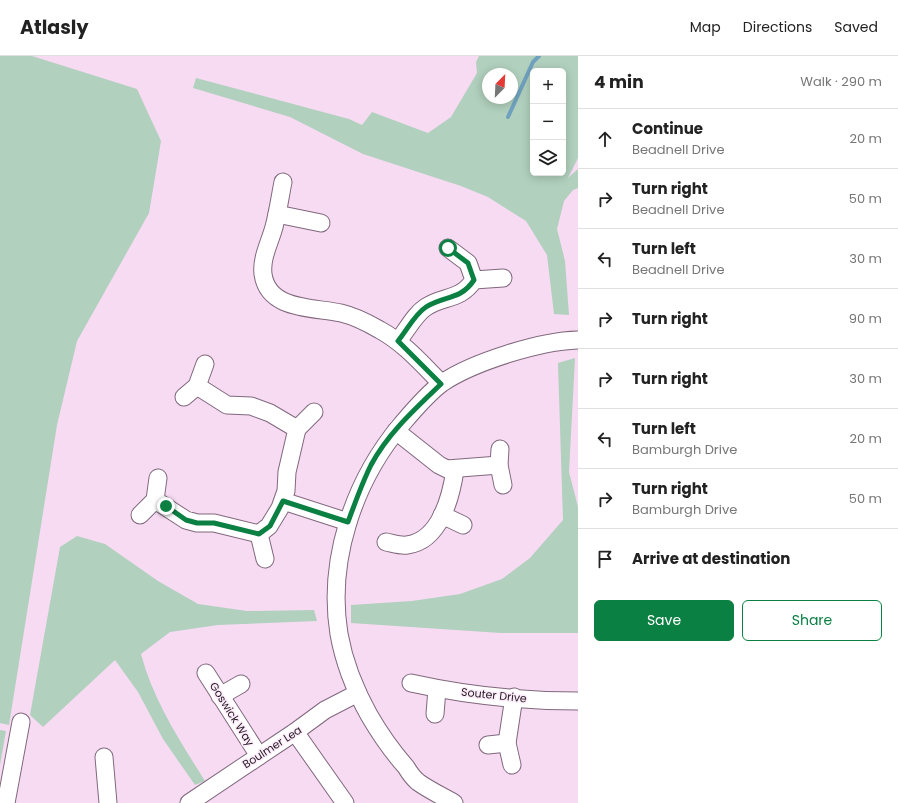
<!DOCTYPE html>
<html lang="en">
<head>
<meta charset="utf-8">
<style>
	:root { --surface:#fff; --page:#f6f6f6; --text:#222; --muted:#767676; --line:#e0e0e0; --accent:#0b8043 }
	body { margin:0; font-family:Poppins,sans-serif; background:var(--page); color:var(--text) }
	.controls { position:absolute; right:12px; top:12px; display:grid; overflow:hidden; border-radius:6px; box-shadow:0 2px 10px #0003 }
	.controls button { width:36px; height:36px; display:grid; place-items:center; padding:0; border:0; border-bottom:1px solid var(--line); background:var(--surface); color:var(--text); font:20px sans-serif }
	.compass { position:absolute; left:482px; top:12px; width:36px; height:36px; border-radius:50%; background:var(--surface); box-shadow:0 2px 10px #0003; rotate:24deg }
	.stop { position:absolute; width:12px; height:12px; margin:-9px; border:3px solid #0b8043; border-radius:50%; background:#fff }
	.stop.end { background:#0b8043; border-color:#fff; box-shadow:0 1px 4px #0008 }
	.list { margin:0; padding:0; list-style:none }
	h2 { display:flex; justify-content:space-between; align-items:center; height:52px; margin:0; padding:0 16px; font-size:17px }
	h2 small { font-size:13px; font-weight:400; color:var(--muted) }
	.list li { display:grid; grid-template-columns:26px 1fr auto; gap:12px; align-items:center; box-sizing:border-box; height:60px; padding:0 16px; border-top:1px solid var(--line) }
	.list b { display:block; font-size:15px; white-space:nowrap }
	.list p { margin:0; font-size:13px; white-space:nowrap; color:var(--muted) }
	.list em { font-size:13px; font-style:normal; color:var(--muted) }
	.actions { display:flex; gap:8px; padding:12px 16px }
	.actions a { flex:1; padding:9px 0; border:1px solid var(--accent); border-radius:6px; text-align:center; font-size:14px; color:var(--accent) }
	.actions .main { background:var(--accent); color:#fff }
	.icon { flex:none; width:22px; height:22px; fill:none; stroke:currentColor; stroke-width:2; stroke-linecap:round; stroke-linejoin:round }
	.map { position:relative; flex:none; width:578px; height:747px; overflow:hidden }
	header { display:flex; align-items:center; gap:24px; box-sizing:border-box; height:56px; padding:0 20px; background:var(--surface); border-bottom:1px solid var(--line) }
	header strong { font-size:19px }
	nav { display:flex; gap:22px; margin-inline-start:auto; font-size:14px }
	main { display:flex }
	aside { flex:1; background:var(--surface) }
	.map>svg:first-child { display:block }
	.green { fill:#b1d0bd; fill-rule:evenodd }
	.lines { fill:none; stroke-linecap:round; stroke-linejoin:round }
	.stream { stroke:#70a2bf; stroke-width:4 }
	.minor-casing { stroke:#80687d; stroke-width:19 }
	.minor { stroke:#fff; stroke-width:17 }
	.route { stroke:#0b8043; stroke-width:5 }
	.labels { text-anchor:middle; stroke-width:3; stroke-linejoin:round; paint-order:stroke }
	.street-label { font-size:11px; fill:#221821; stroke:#fdecfa }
</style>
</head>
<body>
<header>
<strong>Atlasly</strong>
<nav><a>Map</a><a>Directions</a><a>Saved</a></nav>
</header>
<main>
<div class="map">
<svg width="578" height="747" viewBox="0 0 578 747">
	<rect width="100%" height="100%" fill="#f6dbf3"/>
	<g class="green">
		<polygon points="0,0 32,0 137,33 161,85 149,157 77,285 57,369 9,669 0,667"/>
		<path d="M479 0H578V102L568 122 578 113V132L573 134 564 145 557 173 565 205 569 259 554 258 547 199 526 165 488 141 461 130 363 98 290 61 193 32 196 22 349 63 362 69 372 56 428 77 451 61 477 17 476 6ZM533 15H563V117H533ZM488 18H512V42H488Z"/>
		<polygon points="575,302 569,416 578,451 578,577 501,577 351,567 351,549 412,545 460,538 502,523 530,502 563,464 558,307"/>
		<path d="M77 480 105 488 158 525 198 548 247 555 314 554 317 565 218 569 170 576 141 598C153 644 180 685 205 725L195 729 163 683 138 636 115 604 43 671 30 659 60 491Z"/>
		<polygon points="0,674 6,675 0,709"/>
	</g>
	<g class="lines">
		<polyline class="stream" points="508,61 533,6 539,0"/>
		<g class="minor-casing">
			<g id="minor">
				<path d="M283 126C280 141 278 156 274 171 270 186 261 202 263 218 268 255 314 251 341 257 354 260 368 267 380 274 404 287 422 308 441 327"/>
				<polyline points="277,158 321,167"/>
				<polyline points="474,224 503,222"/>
				<path d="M398 285C407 274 415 258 426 251 444 239 460 245 474 224L468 207 448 192"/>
				<polyline points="184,341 197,330 205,308"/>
				<polyline points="297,373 314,356"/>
				<polyline points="396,375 439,409 447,413 499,409"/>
				<polyline points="500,393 499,409 503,429"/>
				<polyline points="155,444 186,464 197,467 214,467 259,478 269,470 280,452 286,435 287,416 297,373 270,357 251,350 227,349 197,330"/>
				<polyline points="283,445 348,466"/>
				<polyline points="140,459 155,444 158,422"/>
				<polyline points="442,459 463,469"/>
				<polyline points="259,478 265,503"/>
				<path d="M386 486C392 487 400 490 407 489 440 485 451 441 455 414"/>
				<polyline points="206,617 259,700"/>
				<path d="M411 627C465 639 523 645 578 645"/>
				<polyline points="220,640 241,628"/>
				<polyline points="435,658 437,633"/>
				<polyline points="295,676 345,747"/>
				<polyline points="488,689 507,687"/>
				<polyline points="104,701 108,747"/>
				<polyline points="512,709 507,687 514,641"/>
				<polyline points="6,747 21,666"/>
				<polyline points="189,747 295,676 325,654 358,637"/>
				<path d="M454 747C442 740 429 734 418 726 413 722 409 716 406 711 391 694 380 678 369 659 355 634 344 606 339 578 327 504 354 425 401 369 413 355 427 338 442 327 473 306 540 285 578 284"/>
			</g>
		</g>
		<use href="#minor" class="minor"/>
	</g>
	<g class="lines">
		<path class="route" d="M166 450 186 464 197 467H214L259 478 270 470 283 445 348 466C355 447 362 427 371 409 388 377 416 352 441 328L398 285C407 274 415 258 426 251 444 239 460 245 474 224L468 207 448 192"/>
	</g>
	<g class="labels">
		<g class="street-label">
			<text transform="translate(494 639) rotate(6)" y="4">Souter Drive</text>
			<text transform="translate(232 658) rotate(58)" y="4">Goswick Way</text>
			<text transform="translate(272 691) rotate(-33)" y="4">Boulmer Lea</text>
		</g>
	</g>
</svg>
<div class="controls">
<button>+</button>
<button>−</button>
<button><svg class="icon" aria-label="layers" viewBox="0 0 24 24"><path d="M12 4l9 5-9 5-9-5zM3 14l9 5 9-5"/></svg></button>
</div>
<svg class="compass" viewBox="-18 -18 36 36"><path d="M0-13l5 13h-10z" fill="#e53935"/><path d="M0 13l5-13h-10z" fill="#767676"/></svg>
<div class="stop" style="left:448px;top:192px"></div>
<div class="stop end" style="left:166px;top:450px"></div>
</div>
<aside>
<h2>4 min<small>Walk · 290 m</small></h2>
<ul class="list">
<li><svg class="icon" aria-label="ahead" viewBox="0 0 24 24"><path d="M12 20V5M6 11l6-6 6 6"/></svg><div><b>Continue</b><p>Beadnell Drive</p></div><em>20 m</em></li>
<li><svg class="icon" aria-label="right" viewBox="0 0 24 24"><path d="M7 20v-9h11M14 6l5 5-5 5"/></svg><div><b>Turn right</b><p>Beadnell Drive</p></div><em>50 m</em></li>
<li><svg class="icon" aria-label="left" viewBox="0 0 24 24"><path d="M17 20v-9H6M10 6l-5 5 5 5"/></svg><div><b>Turn left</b><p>Beadnell Drive</p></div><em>30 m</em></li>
<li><svg class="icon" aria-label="right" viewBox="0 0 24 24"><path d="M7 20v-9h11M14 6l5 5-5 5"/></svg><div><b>Turn right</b></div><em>90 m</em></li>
<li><svg class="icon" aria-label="right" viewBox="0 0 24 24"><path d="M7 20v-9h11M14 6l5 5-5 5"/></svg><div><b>Turn right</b></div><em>30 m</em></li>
<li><svg class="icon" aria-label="left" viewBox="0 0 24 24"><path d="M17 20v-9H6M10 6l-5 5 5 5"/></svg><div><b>Turn left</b><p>Bamburgh Drive</p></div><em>20 m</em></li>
<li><svg class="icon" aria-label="right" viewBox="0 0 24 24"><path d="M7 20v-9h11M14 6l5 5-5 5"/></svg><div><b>Turn right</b><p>Bamburgh Drive</p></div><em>50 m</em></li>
<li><svg class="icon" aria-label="arrive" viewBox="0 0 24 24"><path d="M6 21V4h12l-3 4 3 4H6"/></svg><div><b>Arrive at destination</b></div></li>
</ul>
<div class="actions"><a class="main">Save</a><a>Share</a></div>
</aside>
</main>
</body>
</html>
